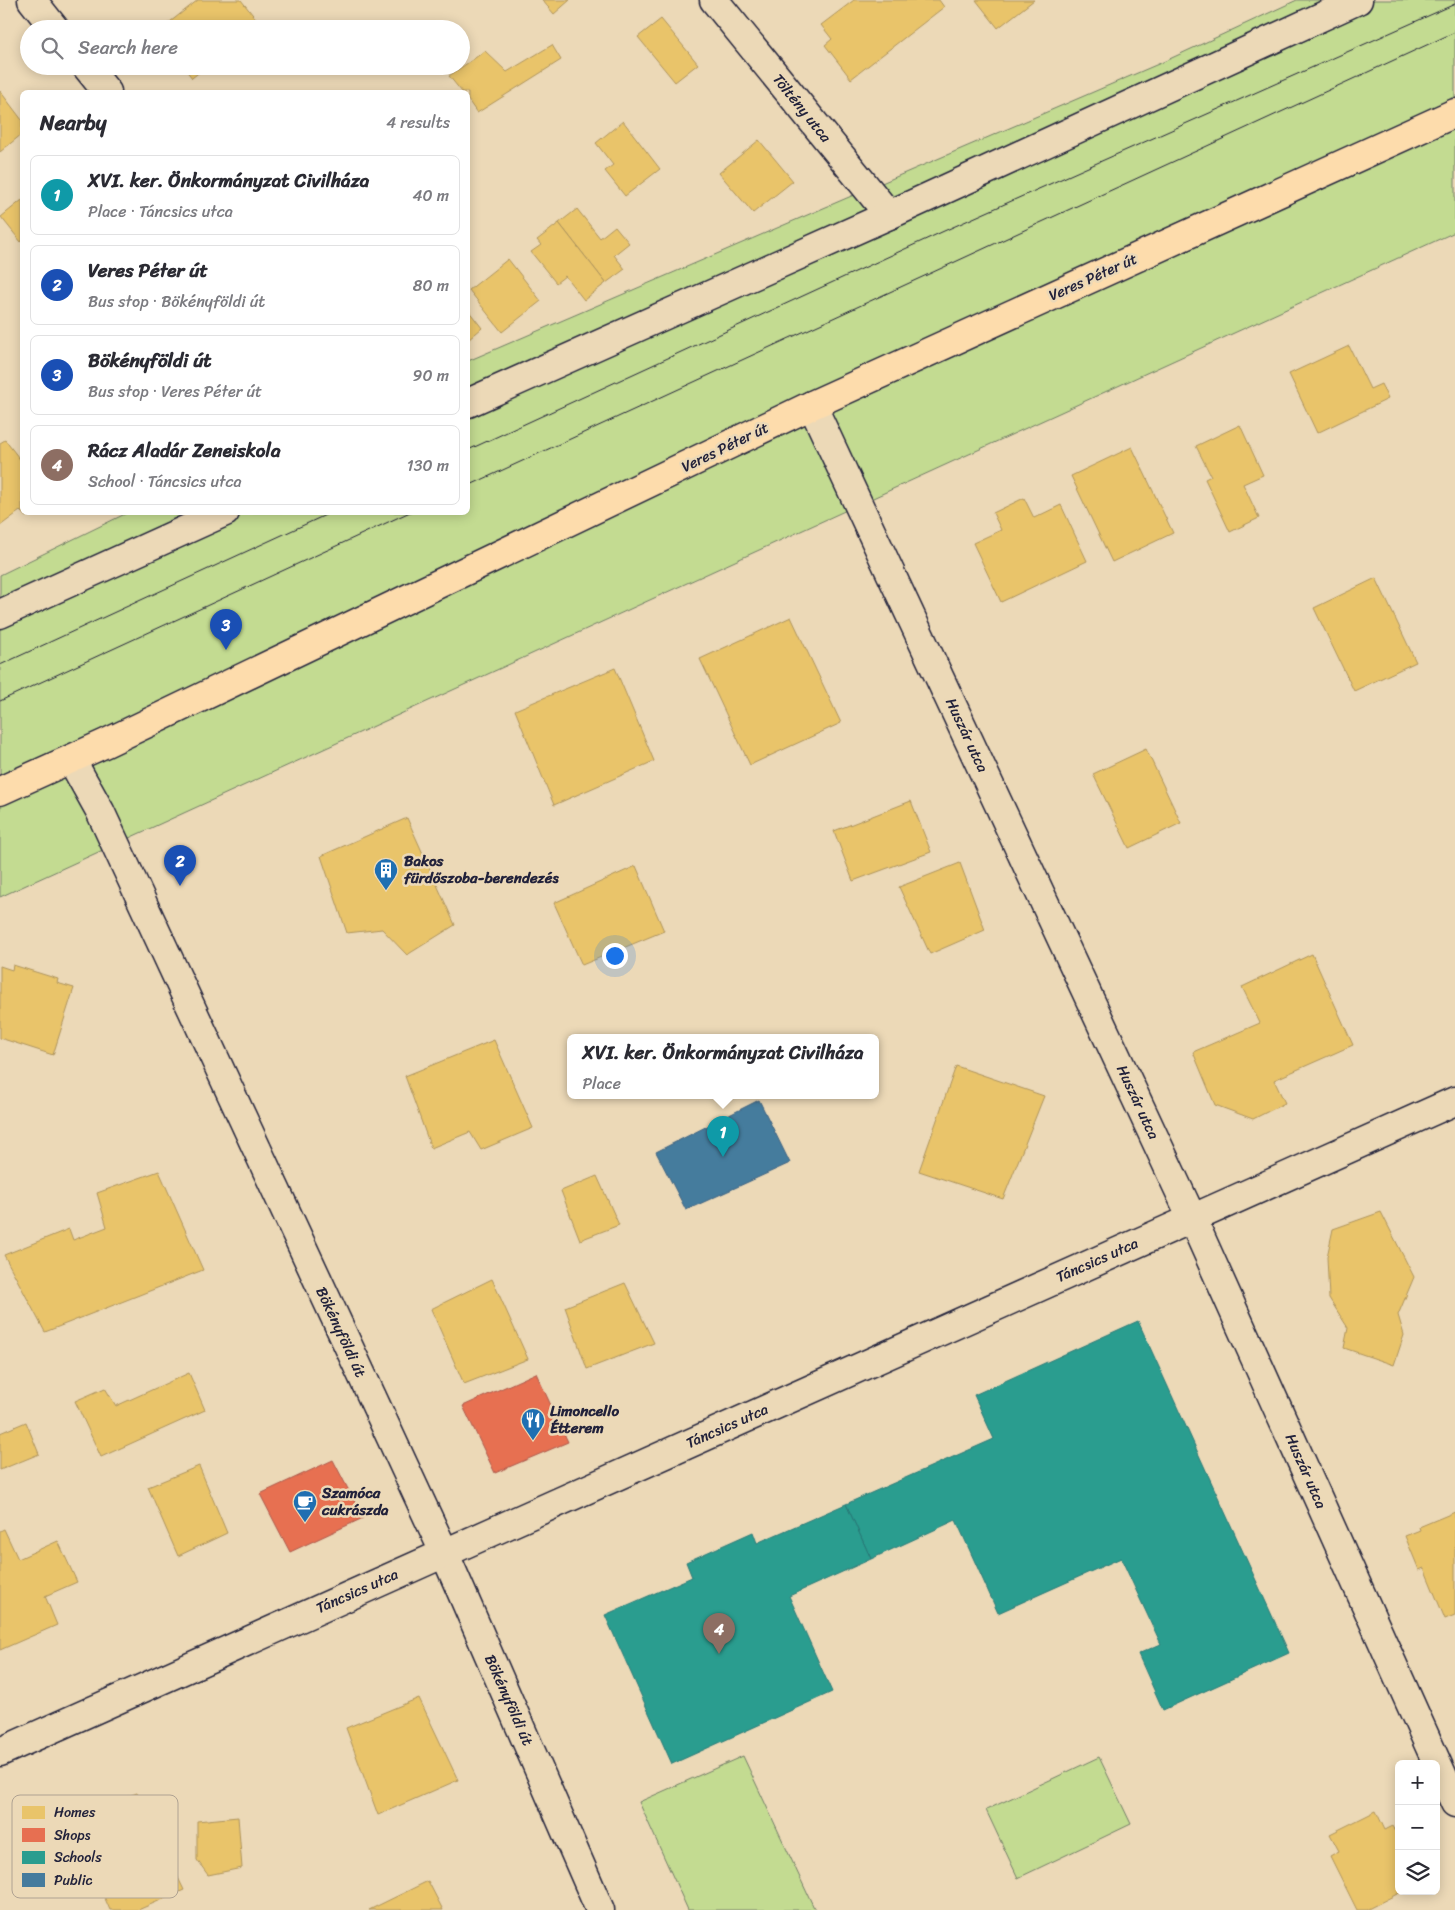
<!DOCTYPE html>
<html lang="en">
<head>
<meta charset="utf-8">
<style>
	:root { --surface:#fff; --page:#f7f7f7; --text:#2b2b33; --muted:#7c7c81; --line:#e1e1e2; --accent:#1a73e8 }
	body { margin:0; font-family:Sriracha,sans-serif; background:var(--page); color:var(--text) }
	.controls { position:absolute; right:15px; bottom:15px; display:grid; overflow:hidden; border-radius:8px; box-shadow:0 2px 12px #0003 }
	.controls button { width:45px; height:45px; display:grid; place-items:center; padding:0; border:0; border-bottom:1px solid var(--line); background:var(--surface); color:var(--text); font:25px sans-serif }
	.you { position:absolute; left:614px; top:955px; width:18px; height:18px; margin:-12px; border:4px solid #fff; border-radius:50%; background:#1a73e8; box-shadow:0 0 0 8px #1a73e833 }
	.badge { display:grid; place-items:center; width:32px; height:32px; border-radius:50%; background:var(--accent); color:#fff; font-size:16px; font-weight:700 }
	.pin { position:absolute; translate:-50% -41px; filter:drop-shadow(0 1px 2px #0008) }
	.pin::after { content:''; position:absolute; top:26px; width:18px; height:15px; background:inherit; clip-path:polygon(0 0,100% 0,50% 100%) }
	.popup { position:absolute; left:567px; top:1034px; width:312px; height:65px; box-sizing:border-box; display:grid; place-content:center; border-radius:8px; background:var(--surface); filter:drop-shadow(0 1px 4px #0005); font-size:16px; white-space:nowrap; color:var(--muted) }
	.popup b { font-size:19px; color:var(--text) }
	.popup::after { content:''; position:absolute; left:50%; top:100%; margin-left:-10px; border:10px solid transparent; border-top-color:var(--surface) }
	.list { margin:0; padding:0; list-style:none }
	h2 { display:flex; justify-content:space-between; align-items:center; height:65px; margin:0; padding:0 20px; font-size:21px }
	h2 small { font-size:16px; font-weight:400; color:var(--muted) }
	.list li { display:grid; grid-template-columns:32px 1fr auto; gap:15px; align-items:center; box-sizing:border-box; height:80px; margin:0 10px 10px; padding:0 10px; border:1px solid var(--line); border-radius:8px }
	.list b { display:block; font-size:19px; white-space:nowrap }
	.list p { margin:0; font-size:16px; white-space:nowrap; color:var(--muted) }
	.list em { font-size:16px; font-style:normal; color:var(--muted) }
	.icon { flex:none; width:28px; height:28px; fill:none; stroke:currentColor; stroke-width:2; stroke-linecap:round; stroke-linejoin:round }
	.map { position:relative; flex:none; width:1455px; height:1910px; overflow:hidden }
	.search { position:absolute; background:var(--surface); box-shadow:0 2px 12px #0003; left:20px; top:20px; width:450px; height:55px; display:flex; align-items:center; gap:12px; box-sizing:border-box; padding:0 18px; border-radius:28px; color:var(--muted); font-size:19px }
	.panel { position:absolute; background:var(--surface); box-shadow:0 2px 12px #0003; left:20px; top:90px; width:450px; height:425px; border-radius:8px }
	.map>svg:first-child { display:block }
	.green { fill:#c3db91; stroke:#727e66 }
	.homes { fill:#e9c46a; stroke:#ad935c }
	.shops { fill:#e76f51; stroke:#ac584a }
	.schools { fill:#2a9d8f; stroke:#287876 }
	.public { fill:#457b9d; stroke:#3a6080 }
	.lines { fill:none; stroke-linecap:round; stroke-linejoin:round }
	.minor-casing { stroke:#22223b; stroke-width:31 }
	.major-casing { stroke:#22223b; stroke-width:31 }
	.minor { stroke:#ecd9b7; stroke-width:28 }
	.major { stroke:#fddcac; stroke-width:28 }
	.tram { stroke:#22223b; stroke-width:1 }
	.labels { text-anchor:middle; stroke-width:5; stroke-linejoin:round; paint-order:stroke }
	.street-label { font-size:15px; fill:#22223b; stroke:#ecd9b7 }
	.poi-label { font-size:15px; font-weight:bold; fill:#22223b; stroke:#ecd9b7; text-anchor:start }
	.key { fill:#ecd9b7; stroke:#afa292; stroke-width:1 }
	.key-label { font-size:14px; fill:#22223b }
</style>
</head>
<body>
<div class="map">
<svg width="1455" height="1910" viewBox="0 0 1455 1910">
	<rect width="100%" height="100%" fill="#ecd9b7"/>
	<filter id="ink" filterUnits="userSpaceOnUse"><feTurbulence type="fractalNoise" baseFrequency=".02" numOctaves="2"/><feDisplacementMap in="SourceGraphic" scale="10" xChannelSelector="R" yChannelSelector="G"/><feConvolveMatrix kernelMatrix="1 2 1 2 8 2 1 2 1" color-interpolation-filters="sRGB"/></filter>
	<g filter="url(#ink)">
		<g class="green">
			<polygon points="1297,0 1455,0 1455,232 0,897 0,575 127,513 468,512 468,361 1163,62"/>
			<polygon points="743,1756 815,1910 688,1910 639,1802"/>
			<polygon points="1099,1757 1131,1824 1018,1878 986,1810"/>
		</g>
		<g class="homes">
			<polygon points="198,0 241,0 264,29 161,29"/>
			<polygon points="542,0 570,0 554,14"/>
			<polygon points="854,0 939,0 944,7 851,79 825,45 832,39 821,25"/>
			<polygon points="976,0 1034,0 998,28"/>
			<polygon points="661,19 698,64 675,82 638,37"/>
			<polygon points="552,45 561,60 477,113 468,100 468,92 462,92 449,76 485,51 507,72"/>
			<polygon points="183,66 207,66 192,78"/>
			<polygon points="0,91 22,120 22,134 0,152"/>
			<polygon points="623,121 660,169 625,196 605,171 613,165 596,143"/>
			<polygon points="759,140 793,181 753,213 719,173"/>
			<polygon points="22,200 22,241 21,242 1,217"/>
			<polygon points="577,209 600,238 615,226 629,243 614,255 625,269 606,283 559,223"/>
			<polygon points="559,223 606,283 584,300 565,276 556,283 531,252 541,245 537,240"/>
			<polygon points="508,259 541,301 502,332 469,290"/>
			<polygon points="468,310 482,328 468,340"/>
			<polygon points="1349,346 1370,389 1381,384 1388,399 1317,433 1289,374"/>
			<polygon points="1240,425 1263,475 1243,484 1259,518 1230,532 1205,479 1211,476 1196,446"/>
			<polygon points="5,440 22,462 22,512 32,512 26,517 20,511 0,526 0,443"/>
			<polygon points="1132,447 1173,533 1112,562 1071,476"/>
			<polygon points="1024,498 1034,518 1061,505 1087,561 1001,602 973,543 1001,530 993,513"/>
			<polygon points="1376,578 1416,662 1354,691 1314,608"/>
			<polygon points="791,617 841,723 750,765 700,659"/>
			<polygon points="615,668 654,761 554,805 515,710"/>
			<polygon points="1146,749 1181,823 1129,848 1093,774"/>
			<polygon points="911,801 931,852 853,881 834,831"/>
			<polygon points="407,818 455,925 407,955 382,929 347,933 321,856"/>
			<polygon points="960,863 985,930 930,954 899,887"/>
			<polygon points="636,866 664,931 582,965 554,903"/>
			<polygon points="1312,954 1353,1045 1274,1080 1285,1103 1253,1119 1215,1105 1193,1052 1260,1023 1242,987"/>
			<polygon points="13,965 58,979 57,983 74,988 53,1055 0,1038 0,966 12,970"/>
			<polygon points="494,1040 533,1128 481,1150 470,1132 431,1148 405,1076"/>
			<polygon points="956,1066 1044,1096 1003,1199 919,1171"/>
			<polygon points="159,1171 203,1270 45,1332 4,1255 69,1229 73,1240 107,1227 97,1193"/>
			<polygon points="597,1176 619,1225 580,1240 561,1191"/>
			<polygon points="1381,1212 1414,1277 1398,1315 1404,1335 1394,1365 1344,1348 1348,1328 1329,1298 1327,1257 1333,1229"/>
			<polygon points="492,1279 528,1359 464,1384 431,1309"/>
			<polygon points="625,1283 654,1343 587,1369 565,1307"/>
			<polygon points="189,1373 205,1410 101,1457 75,1401 105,1388 116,1406"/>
			<polygon points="26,1422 39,1454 0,1470 0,1433"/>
			<polygon points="199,1466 227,1533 178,1556 148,1487"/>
			<polygon points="1455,1512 1455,1615 1445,1619 1424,1568 1419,1570 1405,1536 1420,1530 1419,1527"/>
			<polygon points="4,1529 18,1559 58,1541 77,1582 45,1596 57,1625 0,1650 0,1531"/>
			<polygon points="419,1698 458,1780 378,1815 346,1728"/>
			<polygon points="137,1793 184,1890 138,1910 110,1910 70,1819"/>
			<polygon points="1376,1811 1385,1830 1393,1826 1399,1838 1399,1891 1403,1891 1366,1910 1357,1910 1330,1856 1339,1851 1330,1834"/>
			<polygon points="238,1817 242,1868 208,1875 197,1860 197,1821"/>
			<polygon points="428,1881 443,1910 369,1910"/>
		</g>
		<g class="shops">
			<polygon points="536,1373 568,1442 495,1473 463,1406"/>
			<polygon points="333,1460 363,1518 290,1552 260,1494"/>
		</g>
		<g class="schools">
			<polygon points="1138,1321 1289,1653 1163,1710 1138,1654 1161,1644 1121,1558 998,1613 956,1520 871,1559 846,1504 994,1439 974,1395"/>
			<polygon points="846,1504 871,1559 789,1596 832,1692 672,1764 605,1615 692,1577 686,1562 753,1532 757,1543"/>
		</g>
		<polygon class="public" points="759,1100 790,1163 686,1210 656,1152"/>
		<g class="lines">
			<g class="minor-casing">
				<g id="minor">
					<polyline points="32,0 55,29"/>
					<polyline points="714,0 889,215"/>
					<polyline points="86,66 107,92"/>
					<polyline points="468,403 889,215 1358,0"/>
					<polyline points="812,405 1192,1218 1455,1803"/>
					<polyline points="0,614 225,512"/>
					<polyline points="71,759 100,811 444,1552 600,1910"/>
					<polyline points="0,1752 1455,1101"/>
				</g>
			</g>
			<g class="major-casing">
				<polyline id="major" points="0,791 106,743 812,405 1455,113"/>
			</g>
			<use href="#minor" class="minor"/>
			<use href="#major" class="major"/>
			<g class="tram">
				<polyline points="468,450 944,231 1455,4"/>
				<polyline points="468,486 1455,32"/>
				<polyline points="0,665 332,512"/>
				<polyline points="0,701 410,512"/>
			</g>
		</g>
	</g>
	<defs>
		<g id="building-pin" transform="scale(1.25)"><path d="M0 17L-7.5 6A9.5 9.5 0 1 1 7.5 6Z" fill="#1f6fb2" stroke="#ecd9b7"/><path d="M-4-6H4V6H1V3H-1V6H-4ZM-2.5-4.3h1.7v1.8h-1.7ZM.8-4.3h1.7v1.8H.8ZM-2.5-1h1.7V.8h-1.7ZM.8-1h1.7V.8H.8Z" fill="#fff"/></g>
		<g id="restaurant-pin" transform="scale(1.25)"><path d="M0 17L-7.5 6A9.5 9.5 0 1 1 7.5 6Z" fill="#1f6fb2" stroke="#ecd9b7"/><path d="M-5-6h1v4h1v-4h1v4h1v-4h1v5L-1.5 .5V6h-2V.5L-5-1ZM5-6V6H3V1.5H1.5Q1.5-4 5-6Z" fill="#fff"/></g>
		<g id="cafe-pin" transform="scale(1.25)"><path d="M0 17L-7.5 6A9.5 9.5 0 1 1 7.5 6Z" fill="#1f6fb2" stroke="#ecd9b7"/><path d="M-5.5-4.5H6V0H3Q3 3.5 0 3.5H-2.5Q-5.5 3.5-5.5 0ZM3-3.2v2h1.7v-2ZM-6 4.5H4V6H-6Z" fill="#fff"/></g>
	</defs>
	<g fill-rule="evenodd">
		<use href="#building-pin" x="386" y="870"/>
		<use href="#restaurant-pin" x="533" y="1420"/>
		<use href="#cafe-pin" x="305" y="1502"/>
	</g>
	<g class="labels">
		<g class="street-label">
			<text transform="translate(802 108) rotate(51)" y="5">Töltény utca</text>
			<text transform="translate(1093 277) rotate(-24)" y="5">Veres Péter út</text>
			<text transform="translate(725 447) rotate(-26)" y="5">Veres Péter út</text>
			<text transform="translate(967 735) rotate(65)" y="5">Huszár utca</text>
			<text transform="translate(1138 1102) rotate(65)" y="5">Huszár utca</text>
			<text transform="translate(1097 1260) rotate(-24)" y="5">Táncsics utca</text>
			<text transform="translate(341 1332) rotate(65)" y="5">Bökényföldi út</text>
			<text transform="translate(727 1426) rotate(-24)" y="5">Táncsics utca</text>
			<text transform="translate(1306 1471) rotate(66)" y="5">Huszár utca</text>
			<text transform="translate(357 1591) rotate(-24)" y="5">Táncsics utca</text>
			<text transform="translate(509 1700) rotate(66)" y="5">Bökényföldi út</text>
		</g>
		<g class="poi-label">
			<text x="404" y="866">Bakos<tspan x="404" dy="17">fürdőszoba-berendezés</tspan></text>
			<text x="550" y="1416">Limoncello<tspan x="550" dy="17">Étterem</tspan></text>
			<text x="322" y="1498">Szamóca<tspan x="322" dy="17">cukrászda</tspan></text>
		</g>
	</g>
	<rect x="12" y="1795" width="166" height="103" rx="8" class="key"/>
	<rect x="22" y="1806" width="23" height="13" fill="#e9c46a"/>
	<rect x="22" y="1828" width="23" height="14" fill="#e76f51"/>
	<rect x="22" y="1851" width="23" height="13" fill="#2a9d8f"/>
	<rect x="22" y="1873" width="23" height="14" fill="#457b9d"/>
	<g class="key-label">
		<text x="54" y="1817">Homes</text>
		<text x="54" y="1840">Shops</text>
		<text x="54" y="1862">Schools</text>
		<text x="54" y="1885">Public</text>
	</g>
</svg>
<div class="controls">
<button>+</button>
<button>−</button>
<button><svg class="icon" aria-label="layers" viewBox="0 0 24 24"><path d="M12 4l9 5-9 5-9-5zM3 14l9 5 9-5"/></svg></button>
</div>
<div class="you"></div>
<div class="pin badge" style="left:723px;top:1157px;background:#0f9aa8">1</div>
<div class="popup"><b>XVI. ker. Önkormányzat Civilháza</b>Place</div>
<div class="pin badge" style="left:180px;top:886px;background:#1a4fb4">2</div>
<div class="pin badge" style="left:226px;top:650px;background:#1a4fb4">3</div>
<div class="pin badge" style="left:719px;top:1654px;background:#8d6e63">4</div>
<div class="search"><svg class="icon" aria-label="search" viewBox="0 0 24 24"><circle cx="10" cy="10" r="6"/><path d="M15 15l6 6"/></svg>Search here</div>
<section class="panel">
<h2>Nearby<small>4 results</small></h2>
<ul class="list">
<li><span class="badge" style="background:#0f9aa8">1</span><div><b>XVI. ker. Önkormányzat Civilháza</b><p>Place · Táncsics utca</p></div><em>40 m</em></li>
<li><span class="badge" style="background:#1a4fb4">2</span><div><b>Veres Péter út</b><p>Bus stop · Bökényföldi út</p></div><em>80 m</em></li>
<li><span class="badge" style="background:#1a4fb4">3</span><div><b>Bökényföldi út</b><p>Bus stop · Veres Péter út</p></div><em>90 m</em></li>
<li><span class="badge" style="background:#8d6e63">4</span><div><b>Rácz Aladár Zeneiskola</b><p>School · Táncsics utca</p></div><em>130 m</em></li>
</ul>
</section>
</div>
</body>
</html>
